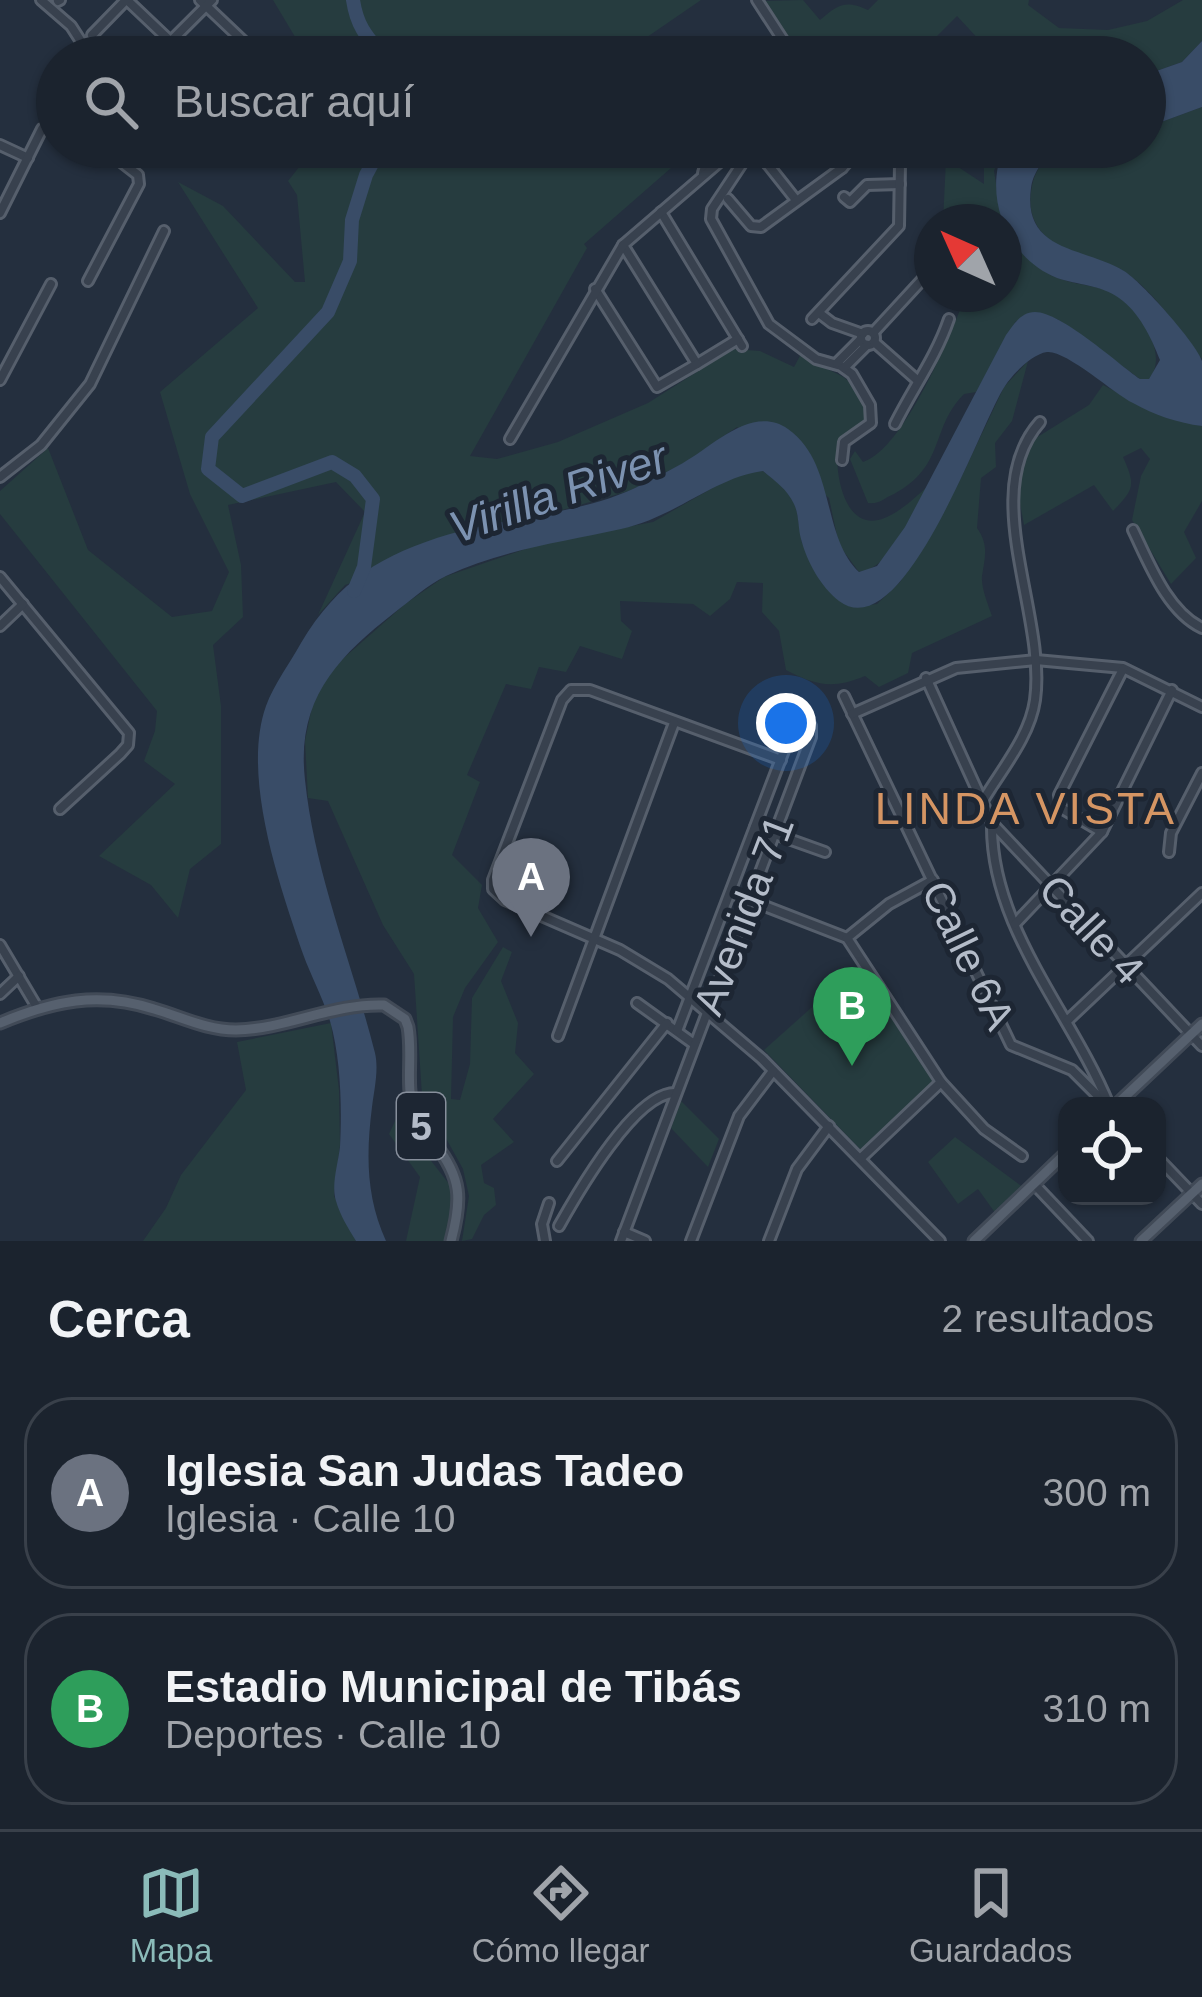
<!DOCTYPE html>
<html lang="es">
<head>
<meta charset="utf-8">
<style>
	:root { --surface:#1b232e; --page:#242b36; --text:#f1f3f6; --muted:#a0a4aa; --line:#39404a; --accent:#8bbbb9 }
	body { margin:0; font-family:Arial,sans-serif; background:var(--page); color:var(--text) }
	.controls { position:absolute; right:36px; bottom:36px; display:grid; overflow:hidden; border-radius:24px; box-shadow:0 3px 9px #0004 }
	.controls button { width:108px; height:108px; display:grid; place-items:center; padding:0; border:0; border-bottom:3px solid var(--line); background:var(--surface); color:var(--text); font:60px sans-serif }
	.compass { position:absolute; left:914px; top:204px; width:108px; height:108px; border-radius:50%; background:var(--surface); box-shadow:0 3px 9px #0004; rotate:315deg }
	.you { position:absolute; left:786px; top:723px; width:42px; height:42px; margin:-30px; border:9px solid #fff; border-radius:50%; background:#1a73e8; box-shadow:0 0 0 18px #1a73e833 }
	.badge { display:grid; place-items:center; width:78px; height:78px; border-radius:50%; background:var(--accent); color:#fff; font-size:39px; font-weight:700 }
	.pin { position:absolute; translate:-50% -99px; filter:drop-shadow(0 3px 6px #0008) }
	.pin::after { content:''; position:absolute; top:63px; width:42px; height:36px; background:inherit; clip-path:polygon(0 0,100% 0,50% 100%) }
	.list { margin:0; padding:0; list-style:none }
	h2 { display:flex; justify-content:space-between; align-items:center; height:156px; margin:0; padding:0 48px; font-size:51px }
	h2 small { font-size:39px; font-weight:400; color:var(--muted) }
	.list li { display:grid; grid-template-columns:78px 1fr auto; gap:36px; align-items:center; box-sizing:border-box; height:192px; margin:0 24px 24px; padding:0 24px; border:3px solid var(--line); border-radius:48px }
	.list b { display:block; font-size:45px; white-space:nowrap }
	.list p { margin:0; font-size:39px; white-space:nowrap; color:var(--muted) }
	.list em { font-size:39px; font-style:normal; color:var(--muted) }
	.icon { flex:none; width:66px; height:66px; fill:none; stroke:currentColor; stroke-width:2; stroke-linecap:round; stroke-linejoin:round }
	.map { position:relative; flex:none; width:1202px; height:1241px; overflow:hidden }
	.search { position:absolute; background:var(--surface); box-shadow:0 3px 9px #0004; left:36px; right:36px; top:36px; height:132px; display:flex; align-items:center; gap:30px; box-sizing:border-box; padding:0 42px; border-radius:66px; color:var(--muted); font-size:45px }
	.sheet { height:588px; background:var(--surface) }
	nav { display:flex; justify-content:space-around; align-items:center; box-sizing:border-box; height:168px; border-top:3px solid var(--line); background:var(--surface); font-size:33px; color:var(--muted) }
	nav a { display:grid; justify-items:center; gap:6px }
	nav .on { color:var(--accent) }
	.map>svg:first-child { display:block }
	.green { fill:#263c3f }
	.water { fill:#394c67 }
	.lines { fill:none; stroke-linecap:round; stroke-linejoin:round }
	.river { stroke:#394c67; stroke-width:14 }
	.minor-casing { stroke:#565f6c; stroke-width:14 }
	.major-casing { stroke:#414a57; stroke-width:15 }
	.minor { stroke:#38414e; stroke-width:8 }
	.major { stroke:#56606e; stroke-width:9 }
	.labels { text-anchor:middle; stroke-width:10; stroke-linejoin:round; paint-order:stroke }
	.shield { fill:#1d2633; stroke:#878f9c; stroke-width:3 }
	.shield-label { font-size:39px; font-weight:bold; fill:#b4bcc9 }
	.street-label { font-size:42px; fill:#b4bcc9; stroke:#1d2633 }
	.water-label { font-size:45px; font-style:italic; fill:#7c92b1; stroke:#1d2633 }
	.neighbourhood-label { font-size:45px; letter-spacing:3px; fill:#d59563; stroke:#1d2633 }
</style>
</head>
<body>
<div class="map">
<svg width="1202" height="1241" viewBox="0 0 1202 1241">
	<rect width="100%" height="100%" fill="#242f3e"/>
	<g class="green">
		<polygon points="273,0 701,0 618,57 307,57"/>
		<path d="M803 0 820 20C839 4 845 0 868 10L878 0H1029L1028 5 1059 28 1108 30 1147 21 1183 0H1202V41L1182 62 1145 75V57H995L957 16 916 57H803L761 1Z"/>
		<path d="M1202 107V359C1178 330 1159 297 1128 274 1106 258 1074 258 1051 241 1035 229 1028 212 1031 192 1038 134 1101 147 1145 147V128Z"/>
		<path d="M315 147H656L671 168 584 244 587 248 470 456 497 459 558 442 648 403 733 349 760 351 794 367 801 354C831 378 853 366 867 415L861 426 838 440C834 465 841 532 882 519 898 514 917 496 929 485 914 512 893 568 859 572L839 545 829 498 737 427 686 462 629 491 555 512 345 585 318 615 365 512 336 482 228 505 241 565 243 617 213 645 221 706V844L190 869 178 918 151 885 99 856 175 784 144 761 155 731 157 711 0 514V491L48 448 88 550 172 617 212 611 229 572 190 494 160 392 258 308 178 182 223 206 295 282H305L297 195 288 181Z"/>
		<polygon points="994,147 1004,147 994,171 1002,222 943,222 946,159 984,184 984,165"/>
		<path d="M1004 226C1015 245 1031 263 1049 274 1068 285 1094 284 1113 293 1139 306 1170 355 1149 379H1140L1057 319 1016 321 976 392 964 394C930 428 946 466 894 494 882 499 881 504 868 503L850 459 855 451 863 462C904 449 951 335 966 294H1004Z"/>
		<path d="M1028 361 1012 421 995 443 996 467 981 478 977 528C989 545 985 557 982 576 981 588 988 604 992 616L912 653 908 673 879 687 865 676C834 689 816 686 786 670L779 631 762 612 763 583 737 582 730 599 710 616 693 604 620 601 621 621 632 631 622 659 580 646 566 672 539 667 531 689 506 684 467 775 480 782 452 855 482 885 478 908 498 942 465 988 453 1017 451 1099 460 1100 470 1064 472 998 503 947 512 952 501 981 518 1023 515 1053 534 1074 493 1119 514 1142 481 1165 484 1183 494 1188 496 1205 484 1215 472 1239 462 1241 469 1196 463 1169 422 1095 414 974 383 925 328 801 308 798 305 741 314 697 337 664 405 604 444 577 546 542 653 522 737 474 763 471 783 486 796 506 802 543 851 607 877 604 900 582 958 484 1004 387Z"/>
		<path d="M1103 385 1167 418 1202 426V501L1184 532 1196 558 1171 584 1132 520 1141 476 1150 459 1141 448 1123 457C1136 486 1134 489 1113 511L1094 485 1024 525 1016 483 1031 441 1089 405Z"/>
		<polygon points="857,967 935,1083 862,1151 764,1050"/>
		<polygon points="331,1023 339,1090 340,1145 334,1196 356,1241 143,1241 166,1208 181,1175 246,1090 237,1042"/>
		<polygon points="681,1101 719,1139 708,1167 671,1128"/>
		<polygon points="397,1117 453,1189 454,1206 445,1241 406,1241 420,1177 389,1134"/>
		<polygon points="955,1137 1024,1188 996,1214 978,1189 958,1204 928,1162"/>
	</g>
	<g class="water">
		<polygon points="1202,41 1202,107 1145,128 1145,75 1182,62"/>
		<path d="M1004 147H1064C1047 156 1034 168 1031 188 1022 253 1085 247 1124 271 1141 281 1197 344 1202 361 1202 380 1202 407 1202 426 1178 423 1154 415 1133 403 1113 393 1066 350 1047 352 1032 354 1013 374 1005 386 981 421 904 650 839 601 821 587 807 562 801 539 798 528 799 514 794 504 787 489 775 481 763 471 715 477 676 517 621 529 562 542 501 550 446 576 427 585 410 601 394 613 336 658 296 701 305 780 315 875 352 962 375 1053 379 1070 374 1090 372 1107 366 1155 366 1197 386 1241H356C348 1228 340 1215 336 1201 331 1185 338 1164 340 1147 342 1108 341 1059 330 1021 323 998 311 976 303 954 280 887 241 776 266 706 274 684 290 663 301 643 338 581 382 554 450 534 510 516 577 515 635 488 651 480 667 472 683 463 712 447 752 404 788 429 836 463 821 536 859 572L877 566 905 527 1006 335C1013 325 1021 312 1035 312 1061 312 1117 363 1140 379H1149L1160 360C1151 337 1139 312 1119 298 1102 285 1077 285 1057 278 1005 257 983 195 1004 147Z"/>
	</g>
	<g class="lines">
		<g class="river">
			<path d="M353 0C357 27 367 37 384 57"/>
			<polyline points="354,591 364,567 373,499 355,476 332,462 242,496 208,469 212,437 328,312 350,261 352,220 366,175 381,147"/>
		</g>
		<g class="minor-casing">
			<g id="minor">
				<polyline points="41,0 71,26 91,57"/>
				<polyline points="127,0 187,57"/>
				<polyline points="200,0 260,57"/>
				<polyline points="757,0 794,57"/>
				<polyline points="58,1 60,0"/>
				<polyline points="92,35 126,0"/>
				<polyline points="171,41 212,0"/>
				<polyline points="951,57 964,44"/>
				<polyline points="0,145 28,158"/>
				<polyline points="753,147 712,209 711,219 769,324 816,359 841,366 852,374 870,405 871,423 844,442 842,460"/>
				<polyline points="754,147 796,200"/>
				<polyline points="827,147 842,168"/>
				<polyline points="703,173 707,159 719,147"/>
				<polyline points="844,197 850,202 867,185 900,184"/>
				<polyline points="728,199 751,226 761,227 842,168 861,147"/>
				<polyline points="661,212 742,346"/>
				<polyline points="0,213 42,129"/>
				<polyline points="623,245 697,364 738,339"/>
				<polyline points="88,281 139,184 138,175 102,147"/>
				<polyline points="595,289 657,387 697,364"/>
				<polyline points="819,313 832,323 863,334"/>
				<polyline points="812,319 899,226 900,164"/>
				<circle cx="868" cy="338" r="7"/>
				<polyline points="873,333 932,269"/>
				<polyline points="874,342 917,380"/>
				<polyline points="837,363 860,340"/>
				<polyline points="844,368 867,345"/>
				<polyline points="0,380 51,284"/>
				<path d="M895 424C913 388 936 357 949 319"/>
				<polyline points="510,439 623,245 737,147"/>
				<polyline points="0,477 41,445 90,384 164,231"/>
				<path d="M1133 530C1149 563 1167 611 1202 628"/>
				<polyline points="0,577 129,733 128,745 120,754 60,809"/>
				<polyline points="0,626 23,604"/>
				<polyline points="926,678 992,823 1202,1046"/>
				<polyline points="844,696 1011,1045 1072,1070 1108,1106"/>
				<polyline points="852,714 956,668 1036,660 1123,668 1202,707"/>
				<polyline points="781,760 590,690 571,690 562,700 493,880 493,889 505,900 620,950 668,979 762,1059 940,1241"/>
				<path d="M984 799C1002 769 1030 736 1035 700 1047 614 977 493 1040 422"/>
				<path d="M992 823C990 927 1071 1012 1109 1105"/>
				<polyline points="755,827 825,852"/>
				<polyline points="1102,832 1061,808 1059,795 1123,669"/>
				<polyline points="1169,852 1171,833 1202,773"/>
				<polyline points="731,893 847,938 941,1082 984,1129 1022,1156"/>
				<polyline points="1015,924 1102,832 1172,690"/>
				<polyline points="847,938 889,904 933,880"/>
				<polyline points="0,945 38,1009"/>
				<polyline points="0,994 19,976"/>
				<polyline points="637,1003 694,1044"/>
				<polyline points="1068,1020 1202,893"/>
				<polyline points="558,1036 674,723"/>
				<polyline points="1157,1157 1202,1204"/>
				<polyline points="861,1158 941,1082"/>
				<polyline points="557,1161 667,1023"/>
				<polyline points="1034,1184 1088,1241"/>
				<path d="M559 1226C578 1192 636 1091 676 1093"/>
				<polyline points="624,1232 645,1241"/>
				<polyline points="545,1241 542,1224 549,1203"/>
				<polyline points="621,1241 811,737 811,726 803,711 798,714 677,1031"/>
				<polyline points="691,1241 739,1116 773,1071"/>
				<polyline points="769,1241 797,1169 829,1126"/>
			</g>
		</g>
		<g class="major-casing">
			<g id="major">
				<path d="M0 1023C53 1001 98 991 154 1009 182 1017 206 1030 236 1030 286 1029 334 1003 384 1005L405 1019 408 1027C413 1055 405 1085 414 1112 419 1125 427 1134 435 1144 462 1178 462 1200 451 1241"/>
				<polyline points="1115,1106 1202,1024"/>
				<polyline points="974,1241 1067,1152"/>
				<polyline points="1141,1241 1202,1184"/>
			</g>
		</g>
		<use href="#minor" class="minor"/>
		<use href="#major" class="major"/>
	</g>
	<g class="labels">
		<rect class="shield" x="397" y="1093" width="48" height="66" rx="9"/>
		<g class="shield-label">
			<text x="421" y="1140">5</text>
		</g>
		<g class="street-label">
			<text transform="translate(743 915) rotate(-69)" y="15">Avenida 71</text>
			<text transform="translate(1092 929) rotate(47)" y="15">Calle 4</text>
			<text transform="translate(969 955) rotate(64)" y="15">Calle 6A</text>
		</g>
		<g class="water-label">
			<text transform="translate(558 492) rotate(-19)" y="16">Virilla River</text>
		</g>
		<g class="neighbourhood-label">
			<text x="1026" y="824">LINDA VISTA</text>
		</g>
	</g>
</svg>
<div class="controls">
<button><svg class="icon" aria-label="locate" viewBox="0 0 24 24"><circle cx="12" cy="12" r="6"/><path d="M12 2v4M12 18v4M2 12h4M18 12h4"/></svg></button>
</div>
<svg class="compass" viewBox="-18 -18 36 36"><path d="M0-13l5 13h-10z" fill="#e53935"/><path d="M0 13l5-13h-10z" fill="#a0a4aa"/></svg>
<div class="you"></div>
<div class="pin badge" style="left:531px;top:937px;background:#6b7280">A</div>
<div class="pin badge" style="left:852px;top:1066px;background:#2e9e5b">B</div>
<div class="search"><svg class="icon" aria-label="search" viewBox="0 0 24 24"><circle cx="10" cy="10" r="6"/><path d="M15 15l6 6"/></svg>Buscar aquí</div>
</div>
<section class="sheet">
<h2>Cerca<small>2 resultados</small></h2>
<ul class="list">
<li><span class="badge" style="background:#6b7280">A</span><div><b>Iglesia San Judas Tadeo</b><p>Iglesia · Calle 10</p></div><em>300 m</em></li>
<li><span class="badge" style="background:#2e9e5b">B</span><div><b>Estadio Municipal de Tibás</b><p>Deportes · Calle 10</p></div><em>310 m</em></li>
</ul>
</section>
<nav>
<a class="on"><svg class="icon" aria-label="map" viewBox="0 0 24 24"><path d="M3 6l6-2 6 2 6-2v14l-6 2-6-2-6 2zM9 4v14M15 6v14"/></svg>Mapa</a>
<a><svg class="icon" aria-label="directions" viewBox="0 0 24 24"><path d="M12 3l9 9-9 9-9-9zM9 14v-3h6M13 9l2 2-2 2"/></svg>Cómo llegar</a>
<a><svg class="icon" aria-label="saved" viewBox="0 0 24 24"><path d="M7 4h10v16l-5-4-5 4z"/></svg>Guardados</a>
</nav>
</body>
</html>
